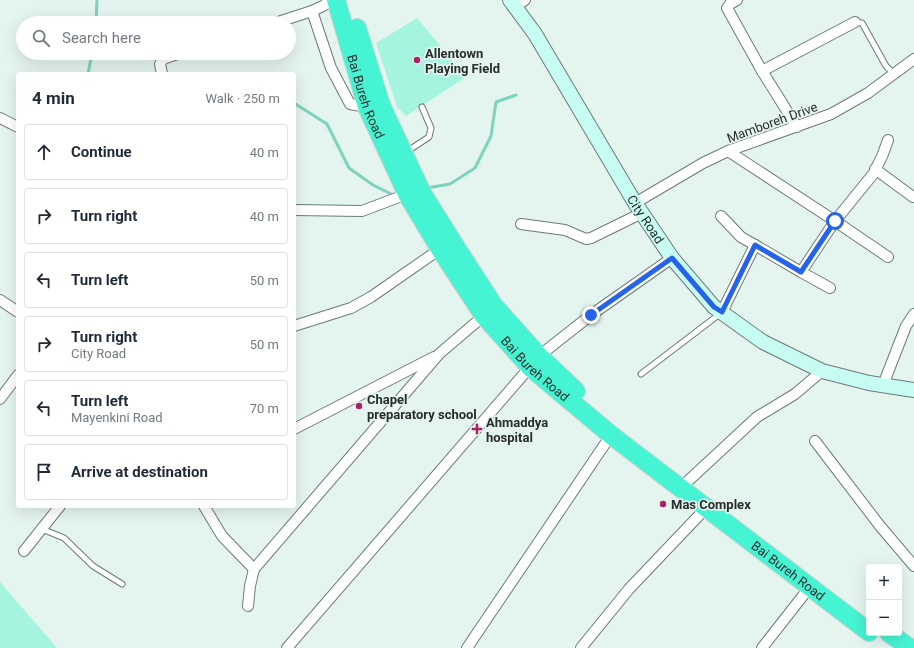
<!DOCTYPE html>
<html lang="en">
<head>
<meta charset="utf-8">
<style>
	:root { --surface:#fff; --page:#f6f6f7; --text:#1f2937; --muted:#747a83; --line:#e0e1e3 }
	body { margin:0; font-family:Roboto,sans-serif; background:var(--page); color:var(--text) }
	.controls { position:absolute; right:12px; bottom:12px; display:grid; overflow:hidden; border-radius:4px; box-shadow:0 4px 16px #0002 }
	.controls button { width:36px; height:36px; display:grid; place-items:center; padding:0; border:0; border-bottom:1px solid var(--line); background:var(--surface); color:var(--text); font:20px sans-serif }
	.stop { position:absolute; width:12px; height:12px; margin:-9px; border:3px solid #2563eb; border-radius:50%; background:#fff }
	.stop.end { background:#2563eb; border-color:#fff; box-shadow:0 1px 4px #0008 }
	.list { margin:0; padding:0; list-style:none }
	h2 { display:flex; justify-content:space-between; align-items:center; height:52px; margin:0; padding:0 16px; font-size:17px }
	h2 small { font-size:13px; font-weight:400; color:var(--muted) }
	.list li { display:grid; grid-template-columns:26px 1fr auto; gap:12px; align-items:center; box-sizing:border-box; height:56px; margin:0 8px 8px; padding:0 8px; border:1px solid var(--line); border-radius:4px }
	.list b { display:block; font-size:15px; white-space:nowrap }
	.list p { margin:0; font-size:13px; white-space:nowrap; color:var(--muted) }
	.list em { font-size:13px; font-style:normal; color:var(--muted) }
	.icon { flex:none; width:22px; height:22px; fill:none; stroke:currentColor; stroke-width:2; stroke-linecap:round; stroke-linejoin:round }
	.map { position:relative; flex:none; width:914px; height:648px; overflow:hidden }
	.search { position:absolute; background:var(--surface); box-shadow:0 4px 16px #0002; left:16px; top:16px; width:280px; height:44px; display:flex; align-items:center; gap:10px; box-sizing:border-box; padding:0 14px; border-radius:22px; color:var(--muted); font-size:15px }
	.panel { position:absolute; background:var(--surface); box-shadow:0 4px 16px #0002; left:16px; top:72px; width:280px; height:436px; border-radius:4px }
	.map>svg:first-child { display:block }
	.green { fill:#a4f4e0 }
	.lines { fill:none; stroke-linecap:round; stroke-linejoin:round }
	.stream { stroke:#7ed2be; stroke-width:3 }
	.lane-casing { stroke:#6d7b77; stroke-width:7 }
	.street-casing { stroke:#6d7b77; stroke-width:12 }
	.secondary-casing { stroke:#6d7b77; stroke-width:16 }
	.highway-casing { stroke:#cfd1d1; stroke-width:20 }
	.lane { stroke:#fff; stroke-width:5 }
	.street { stroke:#fff; stroke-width:10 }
	.secondary { stroke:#c7fcf2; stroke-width:14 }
	.highway { stroke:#44f4d3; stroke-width:18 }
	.route { stroke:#2563eb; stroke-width:5 }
	.poi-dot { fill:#ac2265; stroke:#e4f4ef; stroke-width:1.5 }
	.labels { text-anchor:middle; stroke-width:3.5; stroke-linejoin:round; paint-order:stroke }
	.poi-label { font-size:13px; font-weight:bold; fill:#272e2c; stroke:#e4f4ef; text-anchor:start }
	.street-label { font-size:13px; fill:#272e2c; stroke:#e4f4ef }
</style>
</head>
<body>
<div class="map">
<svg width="914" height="648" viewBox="0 0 914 648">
	<rect width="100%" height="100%" fill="#e4f4ef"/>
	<g class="green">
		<polygon points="417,18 466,77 406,116 397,107 376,43"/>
		<polygon points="0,582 57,648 0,648"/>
	</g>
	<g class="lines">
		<g class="stream">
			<polyline points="96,23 97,0"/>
			<polyline points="88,74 92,53"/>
			<polyline points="294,103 327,124 349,168 373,185 391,194"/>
			<polyline points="427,188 450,184 475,168 491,136 496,102 516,95"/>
		</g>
		<g class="lane-casing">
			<g id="lane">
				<polyline points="855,22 862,23 886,66 894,74"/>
				<polyline points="406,152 429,137 431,128 422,107"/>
				<polyline points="641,374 721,313"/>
				<polyline points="42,529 64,538 93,566 122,584"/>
			</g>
		</g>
		<g class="street-casing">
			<g id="street">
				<polyline points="331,0 323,6 312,11 331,68 350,104 367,107"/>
				<polyline points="737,0 730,4 727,8 762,71"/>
				<polyline points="515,7 525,0"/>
				<polyline points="275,23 312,11"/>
				<polyline points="162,74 160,64 163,59 180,53"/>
				<polyline points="0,118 18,127"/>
				<polyline points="797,127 762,71 855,22"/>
				<polyline points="728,151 835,221 874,173 883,154 888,140"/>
				<polyline points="875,169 913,197"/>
				<polyline points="635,203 703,163 728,151 831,114 868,93 914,59"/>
				<polyline points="294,210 362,211 407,194"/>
				<polyline points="721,216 741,237 755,245"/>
				<polyline points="521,224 565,230 586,239 591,238 642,213"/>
				<polyline points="801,272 830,288"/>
				<polyline points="0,300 18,312"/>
				<polyline points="722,312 755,245 801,272 835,221 888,257"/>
				<polyline points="294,326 351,308 371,297 440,249"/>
				<polyline points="539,356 591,315 672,258"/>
				<polyline points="883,385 906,326 914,314"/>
				<polyline points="0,399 18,375"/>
				<polyline points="294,429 434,357"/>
				<polyline points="815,441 880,526 914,566"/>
				<polyline points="688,481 757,417 795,394 822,371"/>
				<polyline points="204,506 222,536 254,569"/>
				<polyline points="24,551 60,506"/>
				<polyline points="248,606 250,586 254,569 439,354 487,313"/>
				<polyline points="287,648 530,367"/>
				<polyline points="467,648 611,435"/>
				<polyline points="581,648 629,589 706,508"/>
				<polyline points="762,648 809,588"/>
			</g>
		</g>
		<g class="secondary-casing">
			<g id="secondary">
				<path id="s1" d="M510 0 535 34 635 203 672 258 714 307 763 342 822 371 869 383 914 390"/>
			</g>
		</g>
		<g class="highway-casing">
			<g id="highway">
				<path id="s2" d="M336 0 367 107 407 194 440 249 484 316 530 367 611 435 869 632"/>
				<polyline points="357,28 381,105 422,193 454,244 494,306 539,356 576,391"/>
				<polyline points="889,633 910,648"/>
			</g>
		</g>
		<use href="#lane" class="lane"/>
		<use href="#street" class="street"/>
		<use href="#secondary" class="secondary"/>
		<use href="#highway" class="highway"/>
	</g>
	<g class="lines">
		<polyline class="route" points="591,315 672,258 714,307 722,312 755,245 801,272 835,221"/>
	</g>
	<g class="poi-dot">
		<circle cx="417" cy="60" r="4"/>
		<circle cx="359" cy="406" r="4"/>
		<path d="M475 423h4v4h4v4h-4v4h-4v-4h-4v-4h4z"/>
		<circle cx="663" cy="504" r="4"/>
	</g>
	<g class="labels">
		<g class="poi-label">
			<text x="425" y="58">Allentown<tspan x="425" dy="15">Playing Field</tspan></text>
			<text x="367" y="404">Chapel<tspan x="367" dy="15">preparatory school</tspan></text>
			<text x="486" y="427">Ahmaddya<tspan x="486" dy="15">hospital</tspan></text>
			<text x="671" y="509">Mas Complex</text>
		</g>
		<g class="street-label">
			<text dy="5" stroke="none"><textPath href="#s2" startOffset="101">Bai Bureh Road</textPath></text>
			<text transform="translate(772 122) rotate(-20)" y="5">Mamboreh Drive</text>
			<text dy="5" stroke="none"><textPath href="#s1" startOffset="258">City Road</textPath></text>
			<text dy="5" stroke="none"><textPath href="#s2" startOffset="425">Bai Bureh Road</textPath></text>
			<text dy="5" stroke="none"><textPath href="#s2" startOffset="749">Bai Bureh Road</textPath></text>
		</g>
	</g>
</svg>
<div class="controls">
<button>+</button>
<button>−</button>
</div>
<div class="stop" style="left:835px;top:221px"></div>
<div class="stop end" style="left:591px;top:315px"></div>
<div class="search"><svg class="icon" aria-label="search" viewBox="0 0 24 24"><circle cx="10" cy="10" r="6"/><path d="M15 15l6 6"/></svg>Search here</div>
<section class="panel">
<h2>4 min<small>Walk · 250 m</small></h2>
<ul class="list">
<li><svg class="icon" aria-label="ahead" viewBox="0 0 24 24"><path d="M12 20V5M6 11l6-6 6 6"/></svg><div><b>Continue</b></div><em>40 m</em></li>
<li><svg class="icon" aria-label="right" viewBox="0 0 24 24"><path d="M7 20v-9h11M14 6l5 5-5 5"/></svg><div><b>Turn right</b></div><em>40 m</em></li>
<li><svg class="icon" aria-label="left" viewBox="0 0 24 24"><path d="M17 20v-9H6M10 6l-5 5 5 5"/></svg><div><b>Turn left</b></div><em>50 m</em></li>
<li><svg class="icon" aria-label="right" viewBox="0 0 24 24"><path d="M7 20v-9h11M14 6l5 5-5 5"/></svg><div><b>Turn right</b><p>City Road</p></div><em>50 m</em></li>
<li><svg class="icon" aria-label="left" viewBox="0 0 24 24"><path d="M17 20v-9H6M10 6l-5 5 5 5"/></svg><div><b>Turn left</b><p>Mayenkini Road</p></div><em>70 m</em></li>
<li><svg class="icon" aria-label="arrive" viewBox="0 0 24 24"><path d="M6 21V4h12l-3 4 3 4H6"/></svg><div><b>Arrive at destination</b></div></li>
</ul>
</section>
</div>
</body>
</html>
